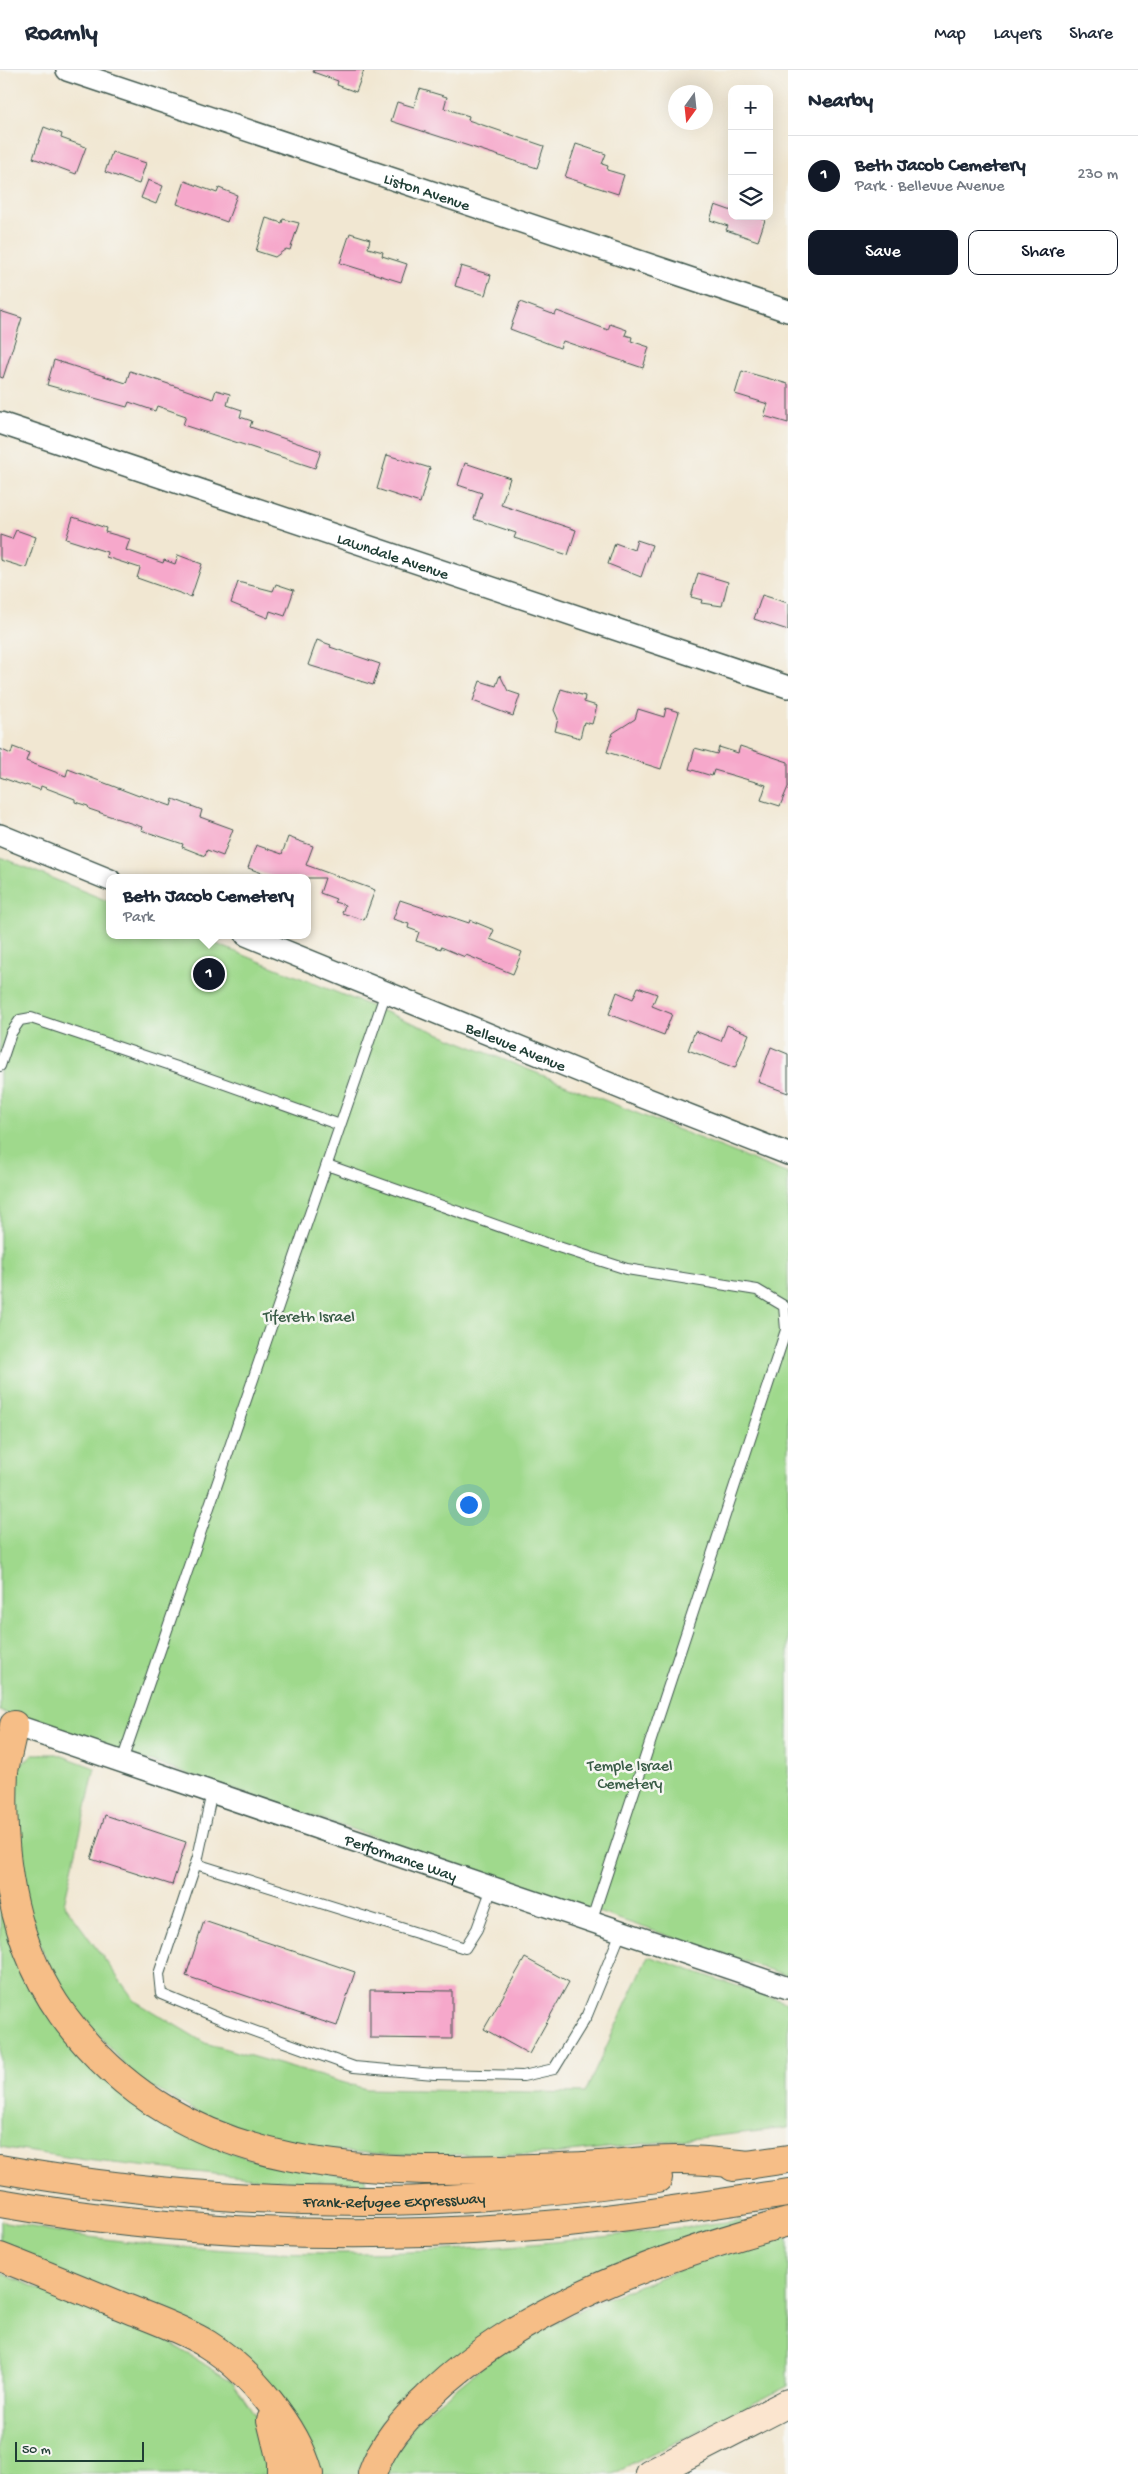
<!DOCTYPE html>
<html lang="en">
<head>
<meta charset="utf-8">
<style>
	:root { --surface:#fff; --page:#f2f2f3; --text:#1f2937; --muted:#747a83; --line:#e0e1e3; --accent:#111827 }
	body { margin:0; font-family:"Gochi Hand",sans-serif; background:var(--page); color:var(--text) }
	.controls { position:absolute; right:15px; top:15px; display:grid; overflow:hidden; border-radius:10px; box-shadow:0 5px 20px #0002 }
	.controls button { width:45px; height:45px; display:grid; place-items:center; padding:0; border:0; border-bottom:1px solid var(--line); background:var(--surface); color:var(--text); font:25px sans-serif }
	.compass { position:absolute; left:668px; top:15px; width:45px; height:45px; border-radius:50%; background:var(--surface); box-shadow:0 5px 20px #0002; rotate:195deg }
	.scale { position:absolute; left:15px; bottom:12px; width:129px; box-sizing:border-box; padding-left:5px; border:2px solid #1f3d34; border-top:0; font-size:14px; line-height:18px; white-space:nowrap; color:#1f3d34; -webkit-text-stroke:4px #f6f6f2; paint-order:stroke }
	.you { position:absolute; left:468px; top:1434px; width:18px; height:18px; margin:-12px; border:4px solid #fff; border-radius:50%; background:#1a73e8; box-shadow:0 0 0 8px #1a73e833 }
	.badge { display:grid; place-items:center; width:32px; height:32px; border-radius:50%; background:var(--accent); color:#fff; font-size:16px; font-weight:700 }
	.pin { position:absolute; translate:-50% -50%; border:2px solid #fff; box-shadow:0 1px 5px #0006 }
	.popup { position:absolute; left:106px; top:804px; width:205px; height:65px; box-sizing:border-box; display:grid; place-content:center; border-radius:10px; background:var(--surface); filter:drop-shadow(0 1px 4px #0005); font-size:16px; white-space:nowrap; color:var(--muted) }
	.popup b { font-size:19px; color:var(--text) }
	.popup::after { content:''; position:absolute; left:50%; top:100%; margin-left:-10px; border:10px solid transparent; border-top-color:var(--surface) }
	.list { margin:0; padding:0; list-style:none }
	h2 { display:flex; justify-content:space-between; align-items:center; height:65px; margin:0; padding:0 20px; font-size:21px }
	h2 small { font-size:16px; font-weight:400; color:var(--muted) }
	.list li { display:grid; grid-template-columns:32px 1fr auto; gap:15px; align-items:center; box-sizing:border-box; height:80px; padding:0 20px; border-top:1px solid var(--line) }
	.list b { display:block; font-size:19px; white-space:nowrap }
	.list p { margin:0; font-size:16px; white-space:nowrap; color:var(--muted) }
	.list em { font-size:16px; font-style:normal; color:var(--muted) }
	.actions { display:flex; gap:10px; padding:15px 20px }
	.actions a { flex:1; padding:11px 0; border:1px solid var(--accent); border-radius:10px; text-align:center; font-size:18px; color:var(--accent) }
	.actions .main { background:var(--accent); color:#fff }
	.icon { flex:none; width:28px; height:28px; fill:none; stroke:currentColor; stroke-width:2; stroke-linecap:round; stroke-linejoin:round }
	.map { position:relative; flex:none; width:788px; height:2404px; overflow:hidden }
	header { display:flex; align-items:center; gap:30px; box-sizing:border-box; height:70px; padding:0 25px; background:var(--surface); border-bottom:1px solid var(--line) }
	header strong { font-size:24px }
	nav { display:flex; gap:28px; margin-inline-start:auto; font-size:18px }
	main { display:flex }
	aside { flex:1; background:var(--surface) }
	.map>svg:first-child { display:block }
	.green { fill:#9fd98c; stroke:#5f8b60 }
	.building { fill:#f6a8cb }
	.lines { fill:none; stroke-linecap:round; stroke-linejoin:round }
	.lane-casing { stroke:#3e564c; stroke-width:12 }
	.street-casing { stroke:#3e564c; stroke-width:24 }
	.secondary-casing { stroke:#3e564c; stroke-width:30 }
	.highway-casing { stroke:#3e564c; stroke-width:30 }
	.lane { stroke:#fff; stroke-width:10 }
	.street { stroke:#fff; stroke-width:21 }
	.secondary { stroke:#fbe5cf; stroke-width:28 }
	.highway { stroke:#f6be87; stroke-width:28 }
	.labels { text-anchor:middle; stroke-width:5; stroke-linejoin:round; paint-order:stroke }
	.street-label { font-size:16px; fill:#1f3d34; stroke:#f6f6f2 }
	.park-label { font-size:16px; fill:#395c46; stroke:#f6f6f2 }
</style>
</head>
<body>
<header>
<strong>Roamly</strong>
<nav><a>Map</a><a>Layers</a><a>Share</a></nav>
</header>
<main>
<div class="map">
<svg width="788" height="2404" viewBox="0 0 788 2404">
	<rect width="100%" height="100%" fill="#f6f6f2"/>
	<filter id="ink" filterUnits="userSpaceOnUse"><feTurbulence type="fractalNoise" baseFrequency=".02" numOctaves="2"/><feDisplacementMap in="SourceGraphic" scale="10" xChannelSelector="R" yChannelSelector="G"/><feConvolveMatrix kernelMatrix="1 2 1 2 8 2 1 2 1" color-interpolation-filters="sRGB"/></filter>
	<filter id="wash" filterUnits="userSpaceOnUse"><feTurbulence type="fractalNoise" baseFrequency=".0096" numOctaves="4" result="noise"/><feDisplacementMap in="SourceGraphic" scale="20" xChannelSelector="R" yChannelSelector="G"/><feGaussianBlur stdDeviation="1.12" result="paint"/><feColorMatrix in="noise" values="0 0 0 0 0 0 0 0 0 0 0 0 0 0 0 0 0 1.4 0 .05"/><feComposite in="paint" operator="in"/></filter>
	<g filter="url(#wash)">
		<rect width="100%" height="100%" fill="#f1e7d2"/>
		<g class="green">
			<polygon points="0,787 110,832 110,865 194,865 788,1104 788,1906 0,1641"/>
			<polygon points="33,1684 57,1684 95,1698 64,1834 135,1931 205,1973 366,2019 585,2023 648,1886 788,1933 788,2058 552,2084 393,2085 306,2078 238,2065 138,2009 56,1917 21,1823 12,1718 17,1699"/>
			<polygon points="0,1817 27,1904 207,2074 259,2092 365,2108 366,2113 270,2110 86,2090 0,2077"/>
			<path d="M741 2150 742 2155 476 2274 421 2315 389 2347 366 2384 358 2404H318L260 2308 0 2179V2151C30 2156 59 2163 89 2167 178 2179 271 2184 361 2183 489 2182 615 2166 741 2150Z"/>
			<polygon points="788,2167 788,2316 613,2404 385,2404 388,2395 419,2348 500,2282 592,2234 715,2186"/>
			<polygon points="0,2203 164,2269 233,2312 258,2349 270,2404 0,2404"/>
		</g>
		<g id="blocks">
			<g class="building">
				<polygon points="314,0 364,0 356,22 337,15 338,11 313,2"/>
				<polygon points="420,19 447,27 444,38 469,46 468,50 544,76 537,98 391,51 397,32 414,37"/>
				<polygon points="44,57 62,64 61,68 86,77 76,104 33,88"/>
				<polygon points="576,74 606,84 602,94 608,96 607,100 624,105 618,124 565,107"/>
				<polygon points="112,82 146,93 139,114 105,102"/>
				<polygon points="148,110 163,116 156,134 141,128"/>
				<polygon points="185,111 217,123 219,118 237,125 227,152 177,134"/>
				<polygon points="715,135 732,141 732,146 753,146 765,150 758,171 726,160 728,156 710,150"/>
				<polygon points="266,148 282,153 283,149 299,153 290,180 286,179 275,187 256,181"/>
				<polygon points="350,163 370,169 368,178 383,182 382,186 407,194 401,212 340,193"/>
				<polygon points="461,196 491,205 485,225 455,216"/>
				<polygon points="520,232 555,245 557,241 608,260 610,254 627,260 625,265 632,267 631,271 649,277 643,298 563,271 560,278 510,259"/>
				<polygon points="0,241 22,248 3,308 0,307"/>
				<polygon points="54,290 126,313 130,301 213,329 216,320 230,324 227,335 242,340 240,347 252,351 250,357 321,381 315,398 183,355 186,346 157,336 155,341 129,332 127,337 47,315"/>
				<polygon points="742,301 788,314 788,353 764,346 768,334 735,324"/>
				<polygon points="387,385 430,398 420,433 377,419"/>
				<polygon points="465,393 510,408 501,435 576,460 568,485 514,468 516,463 474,449 482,423 458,415"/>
				<polygon points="73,447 106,458 105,462 130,469 126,480 163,493 164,490 175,494 178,485 202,494 191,527 137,508 140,498 106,487 107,482 66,469"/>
				<polygon points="16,460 36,467 26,498 0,490 0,465 12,469"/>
				<polygon points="637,470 652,475 641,507 608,494 615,473 634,480"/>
				<polygon points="698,503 728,512 722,536 701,533 702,530 691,527"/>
				<polygon points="238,512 273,521 276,514 294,520 285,546 270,541 268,548 231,533"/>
				<polygon points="762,525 788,533 788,560 754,549"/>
				<polygon points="317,570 331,575 330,577 380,594 373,615 308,595"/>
				<polygon points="500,605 508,621 520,625 513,646 473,631 480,611 496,616"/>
				<polygon points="561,619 585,626 584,632 597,636 592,654 584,652 580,668 555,661 558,649 554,640"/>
				<polygon points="666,638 679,642 661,699 607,682 613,663 635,649 638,639 664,647"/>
				<polygon points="740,676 788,692 788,717 780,736 761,730 766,715 714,700 712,706 689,699 695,678 717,684 719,677 738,683"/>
				<polygon points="13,677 29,683 26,691 66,706 68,699 139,726 140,725 171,736 173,729 202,740 200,747 233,759 223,786 207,780 205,786 182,777 183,774 141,760 142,757 89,739 88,736 75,732 75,729 41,716 40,720 26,715 25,716 0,707 0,679 11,684"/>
				<polygon points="288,767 313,776 306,795 375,820 364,850 342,843 345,835 334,832 336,829 320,823 325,808 276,808 248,798 256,775 282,784"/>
				<polygon points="400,830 469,853 470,850 494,860 490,869 522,882 513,904 466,885 465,887 441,877 441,879 416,871 419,862 408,858 409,854 393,849"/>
				<polygon points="638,917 657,924 652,936 672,944 664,965 609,944 617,922 633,929"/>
				<polygon points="727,955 749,964 735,998 688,980 695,961 721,971"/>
				<polygon points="771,977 788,984 788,1023 758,1012"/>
				<polygon points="105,1745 186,1772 172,1815 91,1789"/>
				<polygon points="204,1851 355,1902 337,1956 186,1906"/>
				<polygon points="525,1888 569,1912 529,1984 484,1959"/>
				<polygon points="370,1920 452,1921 452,1969 370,1968"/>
			</g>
		</g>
	</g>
	<g filter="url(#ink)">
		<use href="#blocks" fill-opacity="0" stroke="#3e564c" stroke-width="1"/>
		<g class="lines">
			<g class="lane-casing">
				<g id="lane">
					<polyline points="0,996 11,963 20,950 31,948 177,997 340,1055"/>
					<polyline points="327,1095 546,1173 627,1199 757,1220 784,1236 786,1260 591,1852"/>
					<polyline points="122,1691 386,922"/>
					<polyline points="212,1722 198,1787 159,1904 161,1924 226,1951 354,1997 434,2004 523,2006 554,1999 587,1945 621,1862"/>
					<polyline points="196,1794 465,1878 477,1859 492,1818"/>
				</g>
			</g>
			<g class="street-casing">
				<g id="street">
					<path id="s1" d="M67 0 788 241"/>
					<path id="s2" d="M0 353 788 617"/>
					<polyline points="0,765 110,810"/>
					<path id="s3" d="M246 865 635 1024 788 1084"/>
					<path id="s4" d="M14 1655 788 1918"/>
				</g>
			</g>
			<g class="secondary-casing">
				<polyline id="secondary" points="650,2404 788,2333"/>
			</g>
			<g class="highway-casing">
				<g id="highway">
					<path d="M14 1655C11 1670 7 1685 4 1701 0 1785 12 1874 62 1944 189 2118 390 2104 583 2096 616 2094 649 2089 682 2090 705 2090 727 2093 750 2095"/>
					<polyline points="733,2097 788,2089"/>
					<path id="s5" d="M0 2099C125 2121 253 2132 380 2131 473 2130 566 2120 658 2108"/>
					<path d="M0 2133C172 2163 346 2170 520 2157 610 2151 699 2136 788 2123"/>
					<path d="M0 2187C44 2204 87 2222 131 2240 156 2250 184 2260 207 2274 249 2300 296 2356 309 2404"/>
					<polyline points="271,2350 281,2391 281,2404"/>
					<path d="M372 2404C383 2373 403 2350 427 2328 519 2237 665 2185 788 2152"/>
				</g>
			</g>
			<use href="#lane" class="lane"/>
			<use href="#street" class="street"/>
			<use href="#secondary" class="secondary"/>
			<use href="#highway" class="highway"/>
		</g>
	</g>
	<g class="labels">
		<g class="street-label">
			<text dy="6" stroke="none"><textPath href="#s1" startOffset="380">Liston Avenue</textPath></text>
			<text dy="6" stroke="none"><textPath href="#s2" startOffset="415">Lawndale Avenue</textPath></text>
			<text dy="6" stroke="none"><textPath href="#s3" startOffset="292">Bellevue Avenue</textPath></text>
			<text dy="6" stroke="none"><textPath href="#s4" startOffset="409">Performance Way</textPath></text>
			<text dy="6" stroke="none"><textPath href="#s5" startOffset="396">Frank-Refugee Expressway</textPath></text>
		</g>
		<g class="park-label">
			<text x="309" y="1251">Tifereth Israel</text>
			<text x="630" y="1700">Temple Israel<tspan x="630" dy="18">Cemetery</tspan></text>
		</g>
	</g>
</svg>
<div class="controls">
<button>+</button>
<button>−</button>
<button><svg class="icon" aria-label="layers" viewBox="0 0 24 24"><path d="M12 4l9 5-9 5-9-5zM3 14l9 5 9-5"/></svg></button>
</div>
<svg class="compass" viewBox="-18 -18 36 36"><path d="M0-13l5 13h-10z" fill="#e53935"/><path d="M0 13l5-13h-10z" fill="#747a83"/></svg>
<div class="scale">50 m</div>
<div class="you"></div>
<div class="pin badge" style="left:209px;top:904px">1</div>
<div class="popup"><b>Beth Jacob Cemetery</b>Park</div>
</div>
<aside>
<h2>Nearby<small></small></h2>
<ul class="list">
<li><span class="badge">1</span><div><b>Beth Jacob Cemetery</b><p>Park · Bellevue Avenue</p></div><em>230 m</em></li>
</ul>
<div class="actions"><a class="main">Save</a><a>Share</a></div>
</aside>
</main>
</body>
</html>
